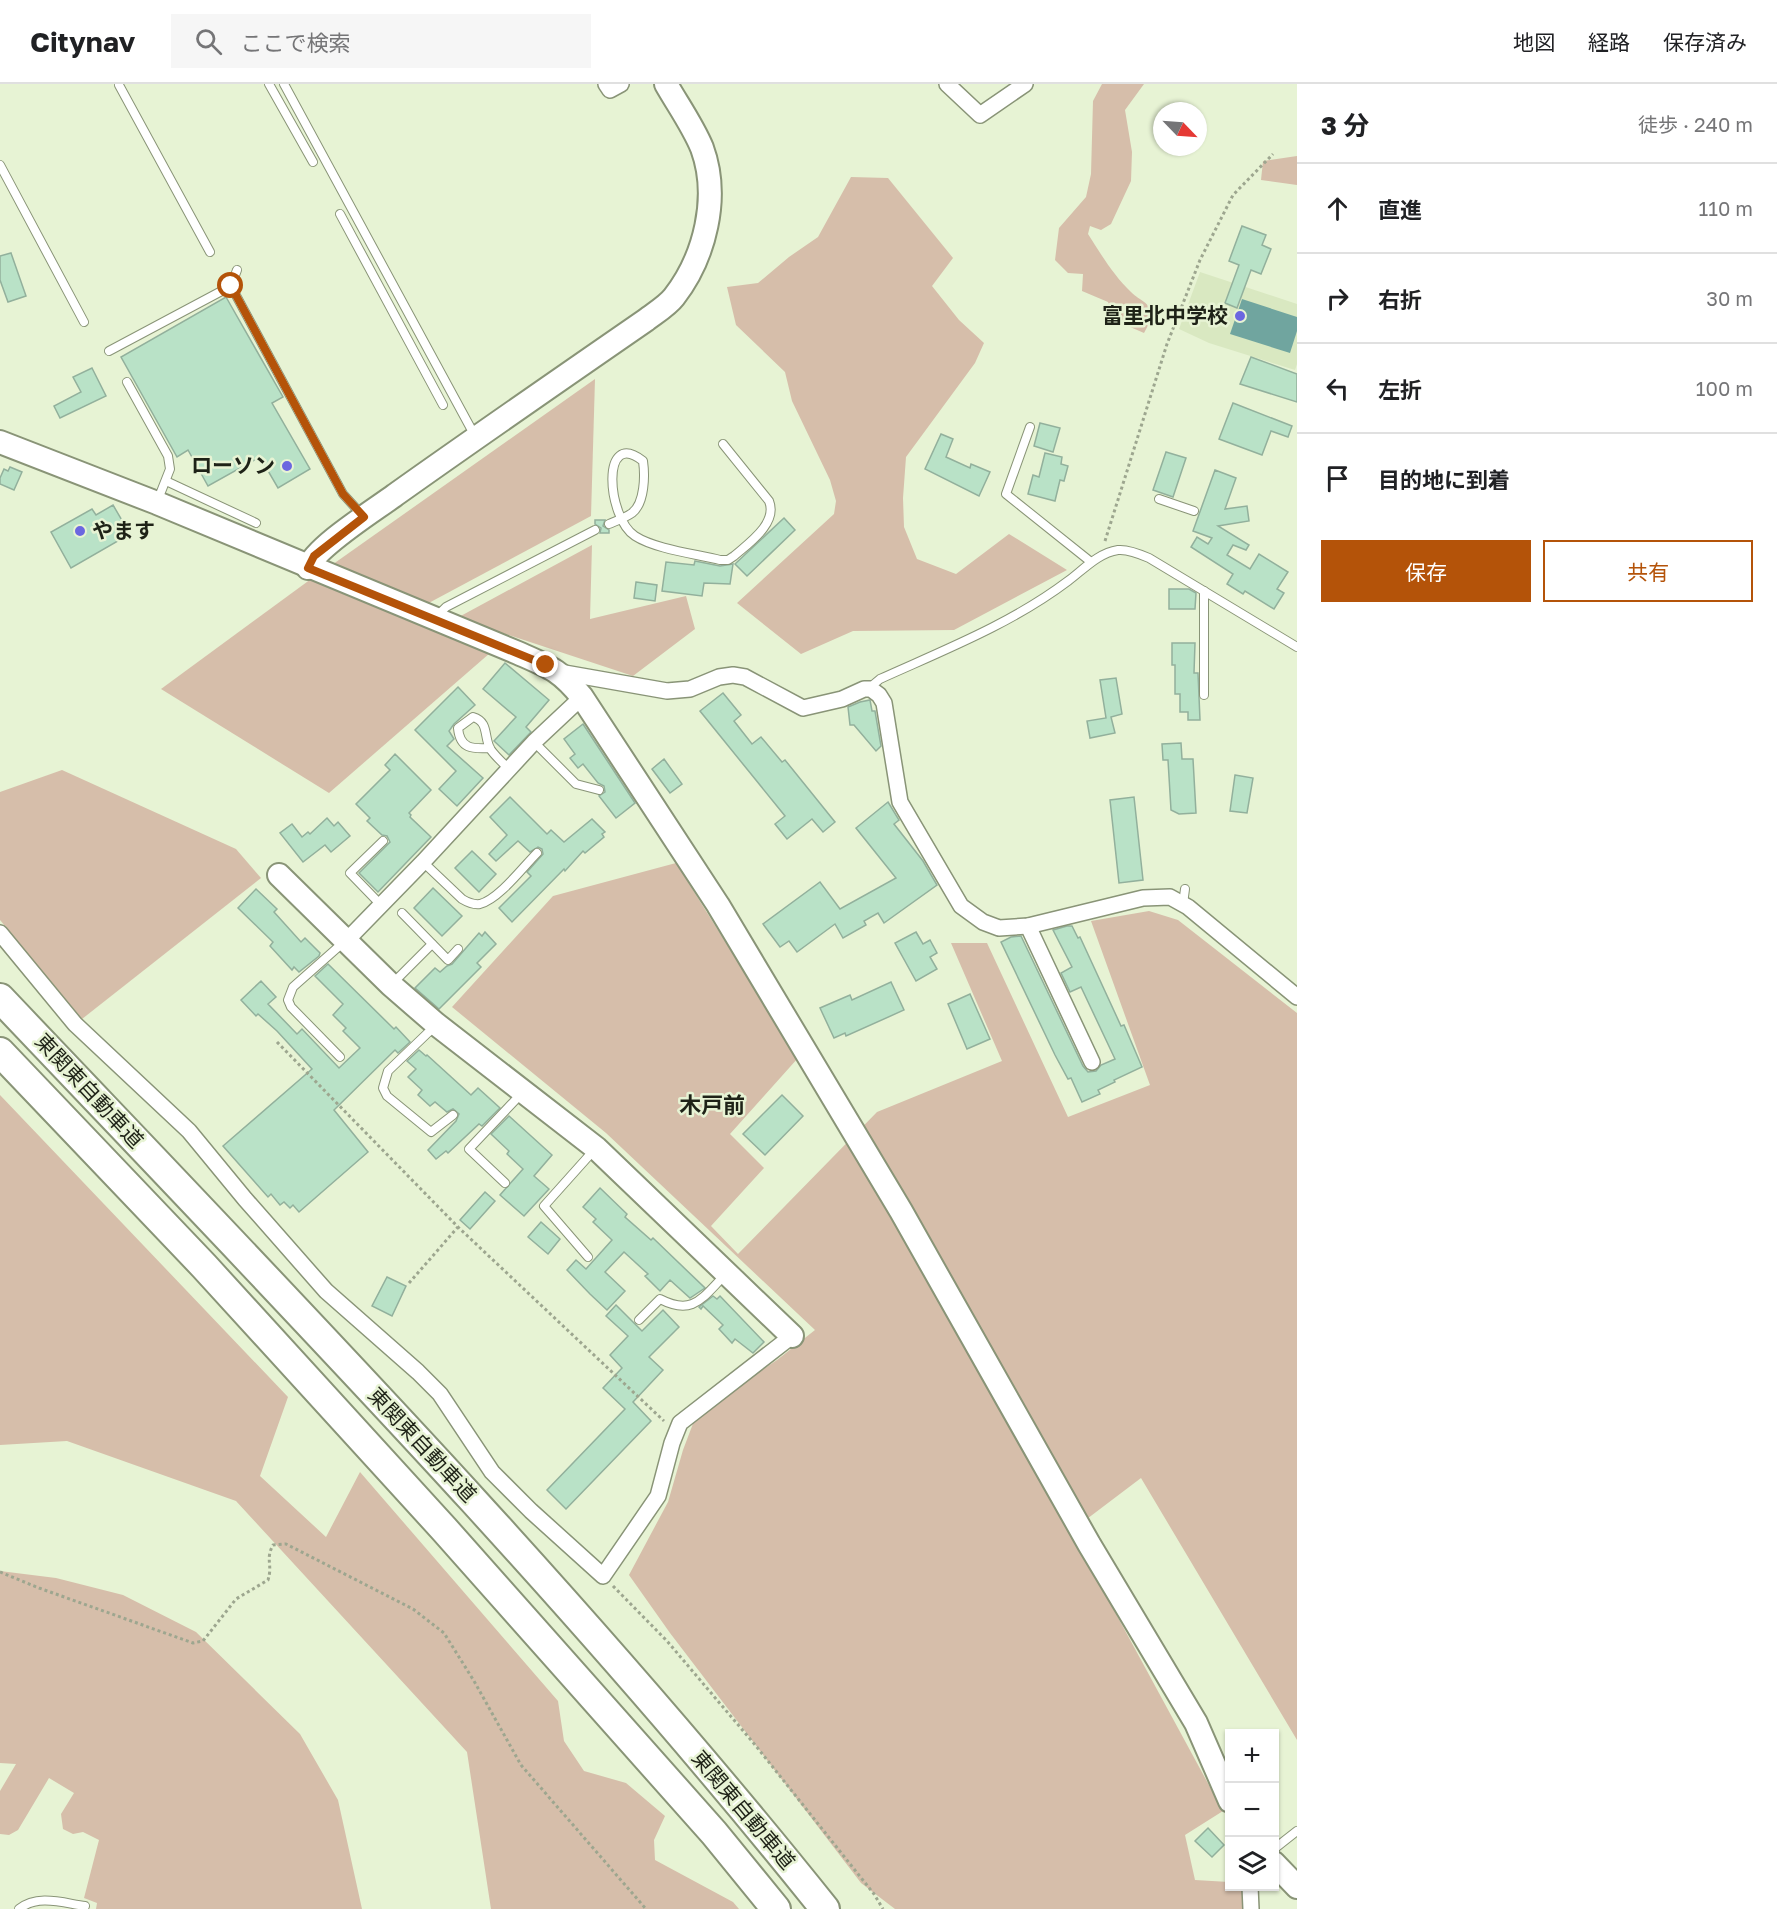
<!DOCTYPE html>
<html lang="ja">
<head>
<meta charset="utf-8">
<style>
	:root { --surface:#fff; --page:#f6f6f6; --text:#202124; --muted:#757577; --line:#e0e0e0; --accent:#b45309 }
	body { margin:0; font-family:"Golos Text","Noto Sans JP",sans-serif; background:var(--page); color:var(--text) }
	.controls { position:absolute; right:18px; bottom:18px; display:grid; overflow:hidden; border-radius:0px; box-shadow:0 2px 4px #0004 }
	.controls button { width:54px; height:54px; display:grid; place-items:center; padding:0; border:0; border-bottom:2px solid var(--line); background:var(--surface); color:var(--text); font:30px sans-serif }
	.compass { position:absolute; left:1153px; top:18px; width:54px; height:54px; border-radius:50%; background:var(--surface); box-shadow:0 2px 4px #0004; rotate:115deg }
	.stop { position:absolute; width:18px; height:18px; margin:-14px; border:4px solid #b45309; border-radius:50%; background:#fff }
	.stop.end { background:#b45309; border-color:#fff; box-shadow:0 2px 6px #0008 }
	.list { margin:0; padding:0; list-style:none }
	h2 { display:flex; justify-content:space-between; align-items:center; height:78px; margin:0; padding:0 24px; font-size:26px }
	h2 small { font-size:20px; font-weight:400; color:var(--muted) }
	.list li { display:grid; grid-template-columns:39px 1fr auto; gap:18px; align-items:center; box-sizing:border-box; height:90px; padding:0 24px; border-top:2px solid var(--line) }
	.list b { display:block; font-size:22px; white-space:nowrap }
	.list em { font-size:20px; font-style:normal; color:var(--muted) }
	.actions { display:flex; gap:12px; padding:18px 24px }
	.actions a { flex:1; padding:14px 0; border:2px solid var(--accent); border-radius:0px; text-align:center; font-size:21px; color:var(--accent) }
	.actions .main { background:var(--accent); color:#fff }
	.icon { flex:none; width:33px; height:33px; fill:none; stroke:currentColor; stroke-width:2; stroke-linecap:round; stroke-linejoin:round }
	.map { position:relative; flex:none; width:1297px; height:1825px; overflow:hidden }
	header { display:flex; align-items:center; gap:36px; box-sizing:border-box; height:84px; padding:0 30px; background:var(--surface); border-bottom:2px solid var(--line) }
	header strong { font-size:28px }
	nav { display:flex; gap:33px; margin-inline-start:auto; font-size:21px }
	.search { width:420px; height:54px; background:var(--page); display:flex; align-items:center; gap:15px; box-sizing:border-box; padding:0 21px; border-radius:0px; color:var(--muted); font-size:22px }
	main { display:flex }
	aside { flex:1; background:var(--surface) }
	.map>svg:first-child { display:block }
	.built { fill:#d9e8c1 }
	.green { fill:#d6beaa }
	.water { fill:#70a59f }
	.building { fill:#b9e2c7; stroke:#92b09c; stroke-width:1.5 }
	.lines { fill:none; stroke-linecap:round; stroke-linejoin:round }
	.lane-casing { stroke:#899477; stroke-width:10 }
	.street-casing { stroke:#899477; stroke-width:18 }
	.secondary-casing { stroke:#899477; stroke-width:26 }
	.highway-casing { stroke:#899477; stroke-width:32 }
	.path { stroke:#9da68f; stroke-width:3; stroke-dasharray:3 3; stroke-linecap:butt }
	.lane { stroke:#fff; stroke-width:8 }
	.street { stroke:#fff; stroke-width:15 }
	.secondary { stroke:#fff; stroke-width:22 }
	.highway { stroke:#fff; stroke-width:28 }
	.route { stroke:#b45309; stroke-width:8 }
	.poi-dot { fill:#6b67e0; stroke:#e7f3d4; stroke-width:2 }
	.labels { text-anchor:middle; stroke-width:5; stroke-linejoin:round; paint-order:stroke }
	.poi-label { font-size:21px; font-weight:bold; fill:#1e2217; stroke:#e7f3d4; text-anchor:end }
	.street-label { font-size:21px; fill:#1e2217; stroke:#e7f3d4 }
	.neighbourhood-label { font-size:22px; font-weight:bold; fill:#1e2217; stroke:#e7f3d4 }
</style>
</head>
<body>
<header>
<strong>Citynav</strong>
<div class="search"><svg class="icon" aria-label="search" viewBox="0 0 24 24"><circle cx="10" cy="10" r="6"/><path d="M15 15l6 6"/></svg>ここで検索</div>
<nav><a>地図</a><a>経路</a><a>保存済み</a></nav>
</header>
<main>
<div class="map">
<svg width="1297" height="1825" viewBox="0 0 1297 1825">
	<rect width="100%" height="100%" fill="#e7f3d4"/>
	<polygon class="built" points="1200,188 1297,220 1297,280 1295,286 1209,259 1179,245"/>
	<g class="green">
		<path d="M1102 0H1144L1125 26 1132 68 1131 97 1111 140 1101 146 1090 142 1088 150C1100 169 1114 192 1131 208 1141 218 1148 216 1153 232L1144 249 1114 236 1108 218 1082 207 1083 190 1068 189 1055 176 1059 144 1086 113 1091 90 1093 17Z"/>
		<polygon points="1297,72 1297,101 1261,96 1263,77"/>
		<polygon points="851,93 888,94 953,174 932,202 959,236 984,259 975,279 906,373 903,414 904,443 917,475 956,490 1009,450 1067,486 954,546 853,547 801,570 737,519 834,430 836,417 830,396 792,317 785,288 736,241 727,203 758,199 789,173 818,153"/>
		<polygon points="595,295 591,432 425,521 329,483"/>
		<polygon points="592,461 590,535 686,512 695,545 633,592 457,534"/>
		<polygon points="311,495 490,569 329,709 161,605"/>
		<polygon points="62,686 236,765 261,794 82,935 0,836 0,708"/>
		<polygon points="676,779 798,974 730,1050 764,1084 711,1142 738,1170 877,1028 1002,977 951,859 987,859 1068,1033 1150,1001 1091,837 1149,827 1178,836 1297,929 1297,1656 1141,1394 1071,1447 1223,1727 1185,1751 1195,1796 1229,1798 1230,1802 1243,1803 1244,1825 895,1825 861,1799 670,1549 629,1491 668,1418 683,1366 697,1329 777,1276 815,1246 606,1049 452,923 553,812"/>
		<polygon points="0,1011 288,1313 260,1392 326,1453 360,1388 558,1617 564,1657 584,1687 626,1699 665,1732 654,1756 655,1776 733,1818 739,1825 491,1825 467,1668 236,1417 67,1357 0,1361"/>
		<polygon points="0,1487 56,1494 123,1511 196,1548 300,1650 338,1716 362,1825 96,1825 97,1819 84,1814 99,1756 83,1748 73,1750 63,1745 61,1730 74,1709 49,1694 18,1746 9,1751 0,1750 0,1707 16,1680 0,1679"/>
	</g>
	<polygon class="water" points="1242,215 1297,233 1297,247 1290,269 1230,250"/>
	<g class="building">
		<polygon points="1242,142 1266,151 1262,161 1271,165 1261,190 1251,186 1237,224 1225,219 1239,181 1229,177"/>
		<polygon points="11,169 26,212 8,218 0,196 0,172"/>
		<polygon points="226,213 283,313 272,319 310,385 278,404 260,373 208,402 188,366 177,373 121,273"/>
		<polygon points="1251,273 1297,290 1297,318 1240,300"/>
		<polygon points="92,284 106,312 60,334 54,322 81,308 73,293"/>
		<polygon points="1233,319 1292,342 1288,353 1271,347 1262,371 1219,355"/>
		<polygon points="1040,339 1060,344 1053,368 1034,362"/>
		<polygon points="941,350 953,355 946,373 970,384 971,380 990,388 979,412 925,385"/>
		<polygon points="1166,368 1186,374 1173,413 1153,406"/>
		<polygon points="1045,369 1062,373 1061,380 1068,382 1064,397 1060,396 1055,417 1028,410 1033,391 1039,393"/>
		<polygon points="10,383 22,388 14,406 0,400 0,394 4,385 8,387"/>
		<polygon points="1215,386 1236,394 1225,425 1247,422 1249,437 1218,442 1249,461 1246,466 1233,461 1227,471 1250,485 1259,470 1288,488 1277,505 1284,509 1274,525 1245,507 1243,510 1227,500 1233,490 1191,463 1197,453 1208,460 1212,454 1193,447"/>
		<polygon points="113,421 130,450 71,484 51,448 92,425 96,431"/>
		<polygon points="784,434 795,446 747,492 735,480"/>
		<polygon points="595,436 605,436 603,442 609,446 609,449 600,449 601,444 595,440"/>
		<polygon points="695,477 720,482 733,480 730,500 704,499 702,512 662,507 666,478 694,481"/>
		<polygon points="636,498 657,501 655,517 634,514"/>
		<polygon points="1169,505 1189,505 1196,509 1195,525 1169,525"/>
		<polygon points="1172,559 1195,559 1194,589 1198,589 1200,636 1188,636 1188,628 1180,628 1180,610 1175,610 1175,581 1172,581"/>
		<polygon points="505,579 549,616 526,643 531,648 509,671 494,657 516,633 483,605"/>
		<polygon points="1116,594 1122,630 1111,633 1115,649 1090,654 1087,637 1106,634 1100,596"/>
		<polygon points="458,603 475,621 454,640 449,647 454,655 447,662 483,694 457,722 439,705 456,687 415,646"/>
		<polygon points="723,609 741,631 734,637 752,660 761,653 782,678 785,676 835,738 823,748 812,735 787,755 775,740 785,732 700,627"/>
		<polygon points="870,616 872,627 875,627 881,662 876,667 854,641 850,641 848,623 860,618"/>
		<polygon points="583,640 635,719 616,734 599,712 605,708 604,702 598,699 583,680 578,684 570,674 575,670 564,655"/>
		<polygon points="1181,659 1182,675 1193,675 1196,729 1179,730 1171,726 1168,676 1163,676 1162,660"/>
		<polygon points="395,670 431,706 409,729 411,731 410,733 431,753 378,808 359,789 390,758 387,752 382,751 367,737 370,734 356,720 390,686 385,681"/>
		<polygon points="664,675 682,700 670,709 652,685"/>
		<polygon points="1235,691 1253,694 1247,729 1230,727"/>
		<polygon points="510,713 547,750 551,746 564,758 592,735 605,748 602,750 604,753 585,769 583,767 565,787 564,785 512,838 499,824 531,792 527,788 543,770 542,765 538,763 530,768 518,757 496,777 489,770 507,751 490,733"/>
		<polygon points="1134,713 1143,796 1119,799 1110,716"/>
		<polygon points="888,718 899,736 894,740 923,777 937,801 884,839 878,829 864,837 866,841 843,854 835,840 797,868 789,857 780,863 763,840 820,798 840,825 896,794 856,744"/>
		<polygon points="327,734 334,742 338,738 350,752 331,768 325,761 303,778 280,749 292,740 302,753 308,748 310,750"/>
		<polygon points="472,767 496,790 479,808 455,784"/>
		<polygon points="433,804 462,832 442,852 414,824"/>
		<polygon points="256,805 277,825 274,828 301,858 305,854 320,869 319,872 299,888 294,883 292,886 270,862 273,858 238,824"/>
		<polygon points="1067,842 1072,842 1078,854 1080,853 1121,942 1124,941 1142,983 1114,996 1115,998 1098,1006 1100,1010 1082,1018 1071,994 1068,995 1055,971 1001,858 1011,853 1021,852 1083,982 1088,988 1096,987 1101,981 1115,975 1081,903 1070,908 1061,889 1072,883 1053,846"/>
		<polygon points="485,848 496,860 477,879 481,883 439,925 415,904 435,884 440,888 447,882 452,880 479,849 482,852"/>
		<polygon points="916,848 923,860 930,856 937,869 930,873 937,885 916,897 895,859"/>
		<polygon points="328,880 394,945 396,943 410,958 398,969 395,966 334,1026 368,1068 299,1128 293,1121 290,1124 284,1118 280,1121 271,1110 268,1113 223,1062 312,985 277,947 258,930 256,932 241,916 261,897 276,913 268,920 297,950 302,945 339,984 360,964 343,947 346,944 333,931 343,920 315,892"/>
		<polygon points="891,898 904,926 846,952 845,949 834,954 820,924 850,911 852,916"/>
		<polygon points="970,910 990,955 967,965 948,920"/>
		<polygon points="419,966 426,972 427,971 471,1011 478,1004 500,1024 482,1042 479,1040 448,1069 446,1067 436,1075 428,1066 456,1037 459,1030 453,1025 447,1028 435,1018 430,1022 418,1011 422,1006 408,993 416,985 407,977"/>
		<polygon points="782,1011 803,1032 765,1071 743,1050"/>
		<polygon points="509,1032 552,1071 534,1092 549,1105 524,1132 500,1111 523,1085 507,1070 509,1067 491,1050"/>
		<polygon points="600,1104 627,1130 625,1133 651,1156 653,1154 705,1204 690,1214 670,1196 660,1207 645,1192 648,1190 624,1168 605,1188 625,1207 607,1226 590,1210 567,1186 576,1176 586,1185 612,1156 593,1138 596,1135 583,1123"/>
		<polygon points="485,1108 495,1117 470,1145 460,1136"/>
		<polygon points="541,1138 560,1155 548,1170 528,1153"/>
		<polygon points="387,1193 406,1202 392,1232 372,1222"/>
		<polygon points="713,1212 717,1215 720,1212 764,1258 753,1269 735,1255 732,1259 719,1245 723,1241 703,1222 701,1225 699,1223"/>
		<polygon points="616,1221 642,1247 663,1226 679,1243 649,1273 663,1286 633,1318 651,1337 566,1425 547,1406 625,1325 603,1304 622,1284 610,1271 628,1252 606,1232"/>
		<polygon points="1208,1744 1224,1761 1212,1773 1195,1757"/>
	</g>
	<g class="lines">
		<g class="lane-casing">
			<g id="lane">
				<polyline points="269,0 313,78"/>
				<polyline points="284,0 475,352"/>
				<polyline points="119,1 210,168"/>
				<polyline points="0,81 84,238"/>
				<polyline points="340,130 443,321"/>
				<polyline points="231,202 237,186"/>
				<polyline points="109,267 231,202 343,410 363,432"/>
				<polyline points="127,298 168,372 170,385 157,418"/>
				<polyline points="1030,343 1006,410 1091,478"/>
				<polyline points="166,397 256,439"/>
				<polyline points="1159,415 1194,427"/>
				<path d="M609 440C616 437 625 434 632 429 645 419 645 391 643 377 600 343 607 434 635 452 655 465 696 470 720 476H728L734 472C749 459 778 439 769 417L723 360"/>
				<polyline points="437,532 446,523 595,446"/>
				<path d="M871 605 874 600 880 595C944 566 1011 540 1068 497 1083 486 1098 469 1118 466 1128 465 1140 470 1149 474L1297 563"/>
				<polyline points="1204,611 1204,507"/>
				<polyline points="534,658 576,700 599,706"/>
				<path d="M490 664C472 665 460 665 458 644L473 633C490 638 483 654 491 666 496 673 503 679 509 685"/>
				<path d="M423 778 462 815C467 818 473 821 480 820 499 815 523 783 537 769"/>
				<polyline points="1183,820 1185,805"/>
				<polyline points="381,821 350,789 383,757"/>
				<polyline points="402,829 448,876 458,865"/>
				<polyline points="393,899 432,860"/>
				<polyline points="436,941 388,987 383,1004 387,1012 431,1048 453,1031"/>
				<polyline points="340,973 291,923 288,916 293,903 345,857"/>
				<polyline points="505,1099 469,1065 521,1010"/>
				<polyline points="588,1173 544,1122 595,1065"/>
				<path d="M639 1236 660 1215C693 1232 702 1214 724 1192"/>
				<polyline points="1274,1765 1297,1747"/>
				<path d="M19 1825C38 1810 63 1819 85 1822"/>
			</g>
		</g>
		<g class="street-casing">
			<g id="street">
				<polyline points="606,0 610,6 621,0"/>
				<polyline points="947,0 980,31 1025,0"/>
				<polyline points="559,588 667,607 690,605 719,593 733,591 745,593 803,624 842,615 864,605 871,605 879,611 884,619 900,718 961,822 983,838 999,844 1028,842 1143,814 1170,813 1188,823 1297,913"/>
				<polyline points="1028,842 1092,978"/>
				<polyline points="0,849 75,940 189,1047 245,1115 326,1207 418,1288 440,1310 492,1388 531,1427 603,1492 658,1412 672,1359 680,1339 792,1252"/>
				<polyline points="346,857 423,778 534,658 582,613"/>
				<polyline points="1250,1802 1251,1825"/>
			</g>
		</g>
		<g class="secondary-casing">
			<g id="secondary">
				<path d="M0 358 157 419 518 569C550 583 560 586 582 613L718 821 901 1127 1089 1460 1196 1639 1230 1717"/>
				<path d="M308 484C315 463 375 426 395 411 478 352 562 294 646 236 655 229 667 222 674 213 705 173 720 113 702 64 693 42 678 21 666 0"/>
				<polyline points="279,791 391,901 436,940 596,1064 792,1252"/>
				<polyline points="1274,1779 1297,1803"/>
			</g>
		</g>
		<g class="highway-casing">
			<g id="highway">
				<path d="M0 914C282 1211 569 1505 825 1825"/>
				<polyline points="0,968 204,1182 444,1445 714,1749 776,1825"/>
			</g>
		</g>
		<g class="path">
			<polyline points="1105,457 1167,260 1200,176 1233,111 1273,70"/>
			<polyline points="277,958 458,1143 664,1337"/>
			<polyline points="409,1199 458,1143"/>
			<path d="M0 1488 39 1504 193 1559 203 1557 236 1515 268 1496C273 1480 265 1476 273 1461L286 1460 413 1525 444 1549 474 1597 521 1681 646 1825"/>
			<polyline points="613,1502 667,1557 756,1662 874,1810 883,1825"/>
		</g>
		<use href="#lane" class="lane"/>
		<use href="#street" class="street"/>
		<use href="#secondary" class="secondary"/>
		<use href="#highway" class="highway"/>
	</g>
	<g class="lines">
		<polyline class="route" points="231,202 343,410 364,433 314,472 308,484 546,581"/>
	</g>
	<g class="poi-dot">
		<circle cx="1240" cy="232" r="6"/>
		<circle cx="287" cy="382" r="6"/>
		<circle cx="80" cy="447" r="6"/>
	</g>
	<g class="labels">
		<g class="poi-label">
			<text x="1228" y="239">富里北中学校</text>
			<text x="275" y="389">ローソン</text>
			<text x="92" y="454" text-anchor="start">やます</text>
		</g>
		<g class="street-label">
			<text transform="translate(89 1007) rotate(47)" y="7">東関東自動車道</text>
			<text transform="translate(422 1361) rotate(47)" y="7">東関東自動車道</text>
			<text transform="translate(743 1726) rotate(50)" y="7">東関東自動車道</text>
		</g>
		<g class="neighbourhood-label">
			<text x="712" y="1029">木戸前</text>
		</g>
	</g>
</svg>
<div class="controls">
<button>+</button>
<button>−</button>
<button><svg class="icon" aria-label="layers" viewBox="0 0 24 24"><path d="M12 4l9 5-9 5-9-5zM3 14l9 5 9-5"/></svg></button>
</div>
<svg class="compass" viewBox="-18 -18 36 36"><path d="M0-13l5 13h-10z" fill="#e53935"/><path d="M0 13l5-13h-10z" fill="#757577"/></svg>
<div class="stop" style="left:231px;top:202px"></div>
<div class="stop end" style="left:546px;top:581px"></div>
</div>
<aside>
<h2>3 分<small>徒歩 · 240 m</small></h2>
<ul class="list">
<li><svg class="icon" aria-label="ahead" viewBox="0 0 24 24"><path d="M12 20V5M6 11l6-6 6 6"/></svg><div><b>直進</b></div><em>110 m</em></li>
<li><svg class="icon" aria-label="right" viewBox="0 0 24 24"><path d="M7 20v-9h11M14 6l5 5-5 5"/></svg><div><b>右折</b></div><em>30 m</em></li>
<li><svg class="icon" aria-label="left" viewBox="0 0 24 24"><path d="M17 20v-9H6M10 6l-5 5 5 5"/></svg><div><b>左折</b></div><em>100 m</em></li>
<li><svg class="icon" aria-label="arrive" viewBox="0 0 24 24"><path d="M6 21V4h12l-3 4 3 4H6"/></svg><div><b>目的地に到着</b></div></li>
</ul>
<div class="actions"><a class="main">保存</a><a>共有</a></div>
</aside>
</main>
</body>
</html>
